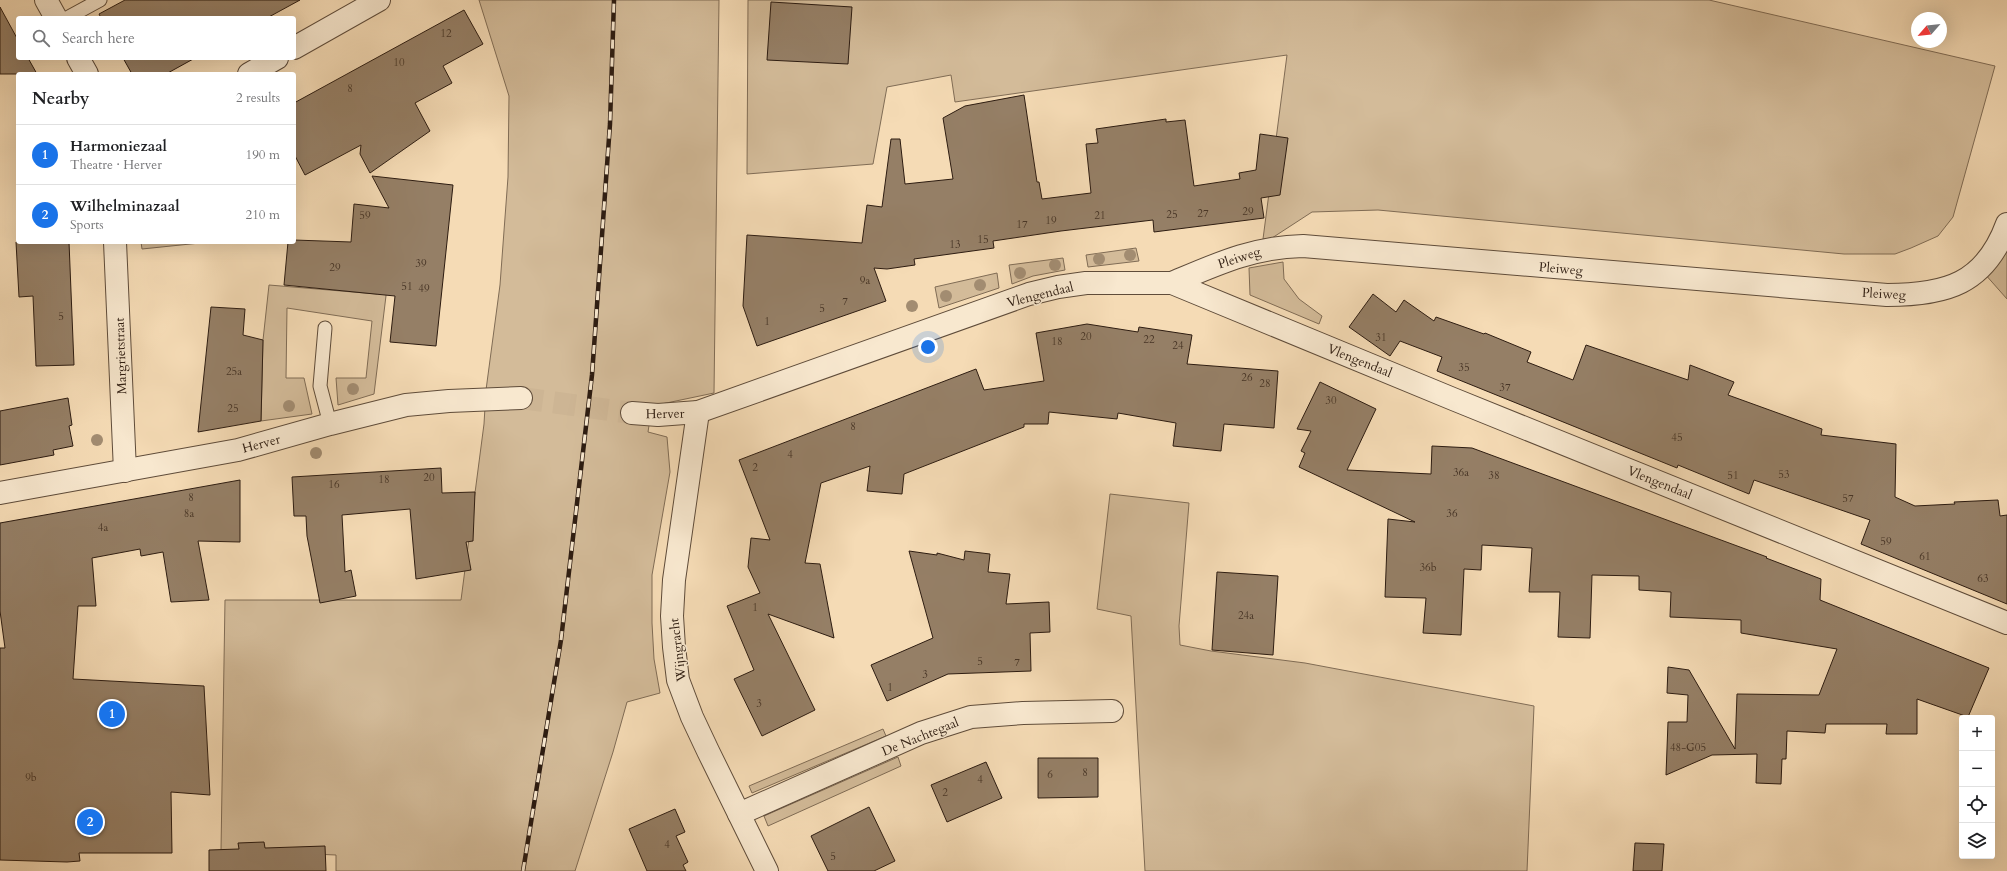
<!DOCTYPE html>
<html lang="en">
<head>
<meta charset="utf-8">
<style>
	:root { --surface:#fff; --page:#f2f2f2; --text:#202124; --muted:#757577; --line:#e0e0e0; --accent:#1a73e8 }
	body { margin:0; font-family:Cardo,serif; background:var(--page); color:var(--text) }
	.controls { position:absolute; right:12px; bottom:12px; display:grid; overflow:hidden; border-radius:4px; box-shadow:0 4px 16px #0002 }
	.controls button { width:36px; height:36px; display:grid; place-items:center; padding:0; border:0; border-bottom:1px solid var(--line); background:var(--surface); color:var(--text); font:20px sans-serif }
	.compass { position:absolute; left:1911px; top:12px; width:36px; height:36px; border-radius:50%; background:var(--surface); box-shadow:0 4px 16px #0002; rotate:242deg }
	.you { position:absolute; left:928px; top:347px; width:14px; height:14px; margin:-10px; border:3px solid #fff; border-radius:50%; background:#1a73e8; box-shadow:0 0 0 6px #1a73e833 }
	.badge { display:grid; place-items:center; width:26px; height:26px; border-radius:50%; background:var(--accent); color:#fff; font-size:13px; font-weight:700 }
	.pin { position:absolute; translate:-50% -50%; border:2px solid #fff; box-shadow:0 1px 4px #0006 }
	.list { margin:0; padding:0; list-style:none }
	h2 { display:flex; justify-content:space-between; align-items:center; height:52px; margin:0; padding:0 16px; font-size:17px }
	h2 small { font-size:13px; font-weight:400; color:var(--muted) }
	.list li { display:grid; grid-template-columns:26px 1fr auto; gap:12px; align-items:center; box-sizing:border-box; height:60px; padding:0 16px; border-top:1px solid var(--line) }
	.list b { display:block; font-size:15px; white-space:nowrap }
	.list p { margin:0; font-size:13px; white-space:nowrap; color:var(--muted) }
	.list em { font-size:13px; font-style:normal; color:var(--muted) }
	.icon { flex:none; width:22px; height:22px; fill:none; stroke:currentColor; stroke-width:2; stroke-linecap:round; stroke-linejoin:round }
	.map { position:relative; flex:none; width:2007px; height:871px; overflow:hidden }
	.search { position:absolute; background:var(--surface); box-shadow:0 4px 16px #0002; left:16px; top:16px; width:280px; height:44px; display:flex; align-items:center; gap:10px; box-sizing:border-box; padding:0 14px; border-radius:4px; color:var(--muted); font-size:15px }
	.panel { position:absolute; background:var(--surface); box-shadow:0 4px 16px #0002; left:16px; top:72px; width:280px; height:172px; border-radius:4px }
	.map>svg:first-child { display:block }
	.green { fill:#d3bb99; stroke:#806c55 }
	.building { fill:#957f66; stroke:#2d1c11 }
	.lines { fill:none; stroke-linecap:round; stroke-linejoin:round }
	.minor-tunnel { stroke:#cdb594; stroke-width:22; stroke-dasharray:22 11; stroke-linecap:butt }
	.service-casing { stroke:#5f4c3a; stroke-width:15 }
	.minor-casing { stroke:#5f4c3a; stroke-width:24 }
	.service { stroke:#f8e8cf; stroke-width:13 }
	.minor { stroke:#f8e8cf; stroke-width:22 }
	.rail-casing { stroke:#2d1c11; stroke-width:4.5 }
	.rail { stroke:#f8e8cf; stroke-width:3; stroke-dasharray:9; stroke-linecap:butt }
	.tree { fill:#a28c71 }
	.labels { text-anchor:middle; stroke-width:3; stroke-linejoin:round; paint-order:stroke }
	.number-label { font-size:11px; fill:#473526 }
	.street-label { font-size:13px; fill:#2d1c11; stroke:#f8e8cf }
</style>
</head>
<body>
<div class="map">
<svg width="2007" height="871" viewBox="0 0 2007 871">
	<rect width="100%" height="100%" fill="#f5dbb5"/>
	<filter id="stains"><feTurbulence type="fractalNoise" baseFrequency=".005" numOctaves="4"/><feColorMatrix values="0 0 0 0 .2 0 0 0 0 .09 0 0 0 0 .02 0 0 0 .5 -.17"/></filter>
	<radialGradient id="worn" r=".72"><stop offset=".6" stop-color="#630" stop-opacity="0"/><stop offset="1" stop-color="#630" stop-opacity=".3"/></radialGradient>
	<g class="green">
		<polygon points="479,0 719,0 714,393 652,406 648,432 667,437 670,472 652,575 652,623 654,659 660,693 627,702 613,752 575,871 336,871 336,855 221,850 225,600 461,600 484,424 486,390 500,285 508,177 509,96"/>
		<polygon points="748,0 1709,0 1995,66 1953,217 1938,236 1911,248 1895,254 1844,254 1378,210 1312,212 1272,238 1263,239 1287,55 955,102 951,75 887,87 873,164 747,174"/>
		<polygon points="141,242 199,242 200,243 142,249"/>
		<polygon points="1136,248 1139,261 1088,267 1086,255"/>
		<polygon points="2007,251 2007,299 1984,273"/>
		<polygon points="1063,258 1065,270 1033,276 1012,284 1009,265"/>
		<polygon points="1283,262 1284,279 1299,299 1322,316 1319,324 1250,295 1249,268"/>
		<polygon points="390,263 374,394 338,405 336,378 366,378 372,321 287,308 286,378 304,378 312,414 261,421 263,340 269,285 377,294"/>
		<polygon points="997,273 999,288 939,308 935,287"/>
		<polygon points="1110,494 1189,503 1179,626 1180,645 1211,651 1305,663 1534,706 1527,871 1145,871 1131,616 1097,609"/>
		<polygon points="883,729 886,736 752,793 749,786"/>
		<polygon points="898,757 901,766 768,826 764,816"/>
	</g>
	<g class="building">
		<polygon points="125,0 300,0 267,18 101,18 99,14"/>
		<polygon points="771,2 852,7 848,64 767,60"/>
		<polygon points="0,7 18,40 18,58 28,58 37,74 0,74"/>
		<polygon points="464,10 483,44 443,66 452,83 415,103 430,131 370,173 360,154 361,145 305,175 294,154 294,103"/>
		<polygon points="123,58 195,58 166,74 132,74"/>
		<polygon points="1024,95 1037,182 1039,182 1042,199 1091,193 1086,144 1098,143 1096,129 1166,119 1166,122 1185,120 1194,186 1240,179 1239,173 1256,170 1260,134 1288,138 1280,195 1261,198 1264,218 1154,232 1153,220 1061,231 993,241 994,248 914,259 915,265 887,269 874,268 886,301 757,346 743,306 747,235 862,243 867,205 882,207 891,139 900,139 905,184 953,179 943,118 965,106"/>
		<polygon points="372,176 453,185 436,346 390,342 395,296 284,285 288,242 294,242 294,240 351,242 354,204 389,208"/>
		<polygon points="16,242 69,242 74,365 36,366 33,296 19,297"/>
		<polygon points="1373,294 1396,312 1404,300 1434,321 1436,317 1484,334 1485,333 1531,352 1527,362 1573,380 1586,345 1688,380 1690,365 1734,382 1728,395 1822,429 1821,435 1896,444 1895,497 1915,506 1955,504 1954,502 1998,500 2000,516 2007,515 2007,604 1861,544 1870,520 1754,480 1749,494 1678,465 1677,468 1437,371 1442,357 1400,341 1390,356 1349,327"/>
		<polygon points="211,307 245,309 243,335 263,340 261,421 198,432"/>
		<polygon points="1087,324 1138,332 1139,327 1192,335 1187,364 1278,371 1274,428 1224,424 1221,451 1173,446 1176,423 1118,413 1117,419 1049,412 1048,424 1024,424 1024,427 904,474 902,494 867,491 870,466 821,483 805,563 820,564 834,638 768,614 815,710 762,736 734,679 754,670 727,606 760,593 748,567 751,538 770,540 739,460 976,369 984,390 1044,381 1036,333"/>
		<polygon points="1320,382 1376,409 1347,470 1431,474 1432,446 1472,448 1767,557 1766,558 1821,579 1820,600 1989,668 1968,717 1917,699 1917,734 1886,734 1887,724 1826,724 1825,733 1787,731 1786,759 1782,759 1781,784 1756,783 1757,754 1712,755 1666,775 1668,722 1687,722 1688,695 1667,693 1668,667 1689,670 1735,749 1737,694 1819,695 1837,649 1741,633 1741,620 1670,617 1671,592 1639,590 1639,576 1592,575 1590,638 1558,637 1560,592 1529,592 1532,548 1482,545 1481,570 1464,569 1461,635 1423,633 1426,598 1385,597 1388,519 1415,522 1299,467 1305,453 1301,451 1311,431 1297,429"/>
		<polygon points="68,398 72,425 69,426 73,446 53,450 54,455 0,465 0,411"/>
		<polygon points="441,468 442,493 475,492 473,541 466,542 471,570 416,579 410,509 342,515 345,572 351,570 356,596 320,603 307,536 306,516 294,516 292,477"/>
		<polygon points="240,480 240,542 198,541 209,600 171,602 163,552 141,556 140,549 92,558 96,606 78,606 73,679 204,686 210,795 171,792 172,853 79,853 80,861 67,862 0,860 0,648 5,648 0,611 0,523"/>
		<polygon points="909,551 937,555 937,553 964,560 965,551 990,554 988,572 1010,574 1006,604 1049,602 1050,632 1030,633 1031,671 948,674 887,701 871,665 933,638"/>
		<polygon points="1217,572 1278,576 1273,655 1212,650"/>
		<polygon points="1038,758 1098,758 1098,797 1038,798"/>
		<polygon points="986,762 1002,798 947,822 931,785"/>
		<polygon points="869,807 895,861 874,871 828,871 811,836"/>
		<polygon points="675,809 685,832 676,836 688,862 683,865 686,871 647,871 629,829"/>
		<polygon points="264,842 265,848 325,846 326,871 209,871 209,850 239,849 238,843"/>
		<polygon points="1635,843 1664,844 1662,871 1633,871"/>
	</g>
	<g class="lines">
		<polyline class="minor-tunnel" points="521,398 632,413"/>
		<g class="service-casing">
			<g id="service">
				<polyline points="67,18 100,0"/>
				<polyline points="325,328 320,386 330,424"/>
			</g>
		</g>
		<g class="minor-casing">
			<g id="minor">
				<polyline points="46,0 56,18"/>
				<polyline points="294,48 379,0"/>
				<polyline points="78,58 87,74"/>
				<polyline points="249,74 277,58"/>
				<polyline points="115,242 125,471"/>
				<path d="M1172 283C1217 264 1253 247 1303 246L1887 295C1946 295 1985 284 2007 224"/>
				<polyline points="698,412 674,580 672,616 674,647 678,680 692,717 708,751 767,871"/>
				<polyline points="632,413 658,415 698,412 1029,294 1058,287 1086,283 1172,283 1453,399 2007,623"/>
				<polyline points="0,493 238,450 330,424 406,405 449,401 521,398"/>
				<polyline points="739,814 921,733 971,717 1023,713 1112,711"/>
			</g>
		</g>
		<use href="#service" class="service"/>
		<use href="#minor" class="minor"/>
		<g class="rail-casing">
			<polyline id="rail" points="523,871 561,640 592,375 610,124 614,0"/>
		</g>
		<use href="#rail" class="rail"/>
	</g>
	<g class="tree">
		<circle cx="1130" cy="255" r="6"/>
		<circle cx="1099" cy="259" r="6"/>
		<circle cx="1055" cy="265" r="6"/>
		<circle cx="1020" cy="273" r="6"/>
		<circle cx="980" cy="285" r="6"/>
		<circle cx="946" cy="296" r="6"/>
		<circle cx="912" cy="306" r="6"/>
		<circle cx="353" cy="389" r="6"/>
		<circle cx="289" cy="406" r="6"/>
		<circle cx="97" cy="440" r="6"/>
		<circle cx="316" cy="453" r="6"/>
	</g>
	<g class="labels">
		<g class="number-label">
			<text x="446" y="37">12</text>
			<text x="399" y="66">10</text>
			<text x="350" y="92">8</text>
			<text x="1248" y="215">29</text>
			<text x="1203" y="217">27</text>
			<text x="1172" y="218">25</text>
			<text x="365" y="219">59</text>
			<text x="1100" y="219">21</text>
			<text x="1051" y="224">19</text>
			<text x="1022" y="228">17</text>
			<text x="983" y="243">15</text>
			<text x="955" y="248">13</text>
			<text x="421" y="267">39</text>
			<text x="335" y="271">29</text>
			<text x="865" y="284">9a</text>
			<text x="407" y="290">51</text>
			<text x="424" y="292">49</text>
			<text x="845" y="305">7</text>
			<text x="822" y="312">5</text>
			<text x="61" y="320">5</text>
			<text x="767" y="325">1</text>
			<text x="1086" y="340">20</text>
			<text x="1381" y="341">31</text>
			<text x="1149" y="343">22</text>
			<text x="1057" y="345">18</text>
			<text x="1178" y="349">24</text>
			<text x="1464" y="371">35</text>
			<text x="234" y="375">25a</text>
			<text x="1247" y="381">26</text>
			<text x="1265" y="387">28</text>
			<text x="1505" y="391">37</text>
			<text x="1331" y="404">30</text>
			<text x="233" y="412">25</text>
			<text x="853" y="430">8</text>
			<text x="1677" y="441">45</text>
			<text x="790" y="458">4</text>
			<text x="755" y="471">2</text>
			<text x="1461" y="476">36a</text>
			<text x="1784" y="478">53</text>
			<text x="1494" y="479">38</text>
			<text x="1733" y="479">51</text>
			<text x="429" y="481">20</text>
			<text x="384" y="483">18</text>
			<text x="334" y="488">16</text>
			<text x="191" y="501">8</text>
			<text x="1848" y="502">57</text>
			<text x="189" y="517">8a</text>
			<text x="1452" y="517">36</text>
			<text x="103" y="531">4a</text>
			<text x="1886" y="545">59</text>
			<text x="1925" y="560">61</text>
			<text x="1428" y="571">36b</text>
			<text x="1983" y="582">63</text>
			<text x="755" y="611">1</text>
			<text x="1246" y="619">24a</text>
			<text x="980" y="665">5</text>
			<text x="1017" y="666">7</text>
			<text x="925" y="678">3</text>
			<text x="890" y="691">1</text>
			<text x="759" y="707">3</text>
			<text x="1688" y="751">48-G05</text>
			<text x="1085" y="776">8</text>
			<text x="1050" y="778">6</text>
			<text x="31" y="781">9b</text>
			<text x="980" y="783">4</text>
			<text x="945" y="796">2</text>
			<text x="667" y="848">4</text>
			<text x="833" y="860">5</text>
		</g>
		<g class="street-label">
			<text transform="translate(1239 257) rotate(-18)" y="5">Pleiweg</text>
			<text transform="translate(1561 268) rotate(5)" y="5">Pleiweg</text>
			<text transform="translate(1884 293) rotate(3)" y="5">Pleiweg</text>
			<text transform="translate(1040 294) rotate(-14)" y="5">Vlengendaal</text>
			<text transform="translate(120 356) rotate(-92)" y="5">Margrietstraat</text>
			<text transform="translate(1360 360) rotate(22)" y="5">Vlengendaal</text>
			<text transform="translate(665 413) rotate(-1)" y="5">Herver</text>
			<text transform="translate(261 443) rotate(-15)" y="5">Herver</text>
			<text transform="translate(1660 482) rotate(22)" y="5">Vlengendaal</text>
			<text transform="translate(677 650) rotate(-97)" y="5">Wijngracht</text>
			<text transform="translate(920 736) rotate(-22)" y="5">De Nachtegaal</text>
		</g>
	</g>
	<rect width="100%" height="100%" filter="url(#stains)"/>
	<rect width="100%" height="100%" fill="url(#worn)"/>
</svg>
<div class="controls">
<button>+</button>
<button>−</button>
<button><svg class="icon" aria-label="locate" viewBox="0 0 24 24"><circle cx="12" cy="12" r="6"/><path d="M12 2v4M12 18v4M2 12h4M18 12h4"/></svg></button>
<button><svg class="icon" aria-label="layers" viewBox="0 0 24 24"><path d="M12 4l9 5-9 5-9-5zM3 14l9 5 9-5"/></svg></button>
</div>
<svg class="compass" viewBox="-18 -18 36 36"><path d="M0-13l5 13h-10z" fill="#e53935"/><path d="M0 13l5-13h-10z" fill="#757577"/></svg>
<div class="you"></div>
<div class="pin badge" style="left:112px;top:714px">1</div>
<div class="pin badge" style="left:90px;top:822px">2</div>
<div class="search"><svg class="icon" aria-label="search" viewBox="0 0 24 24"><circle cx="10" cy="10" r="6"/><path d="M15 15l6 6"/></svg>Search here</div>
<section class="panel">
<h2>Nearby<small>2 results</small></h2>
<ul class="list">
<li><span class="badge">1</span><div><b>Harmoniezaal</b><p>Theatre · Herver</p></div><em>190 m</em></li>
<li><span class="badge">2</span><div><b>Wilhelminazaal</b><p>Sports</p></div><em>210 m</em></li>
</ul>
</section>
</div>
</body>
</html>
